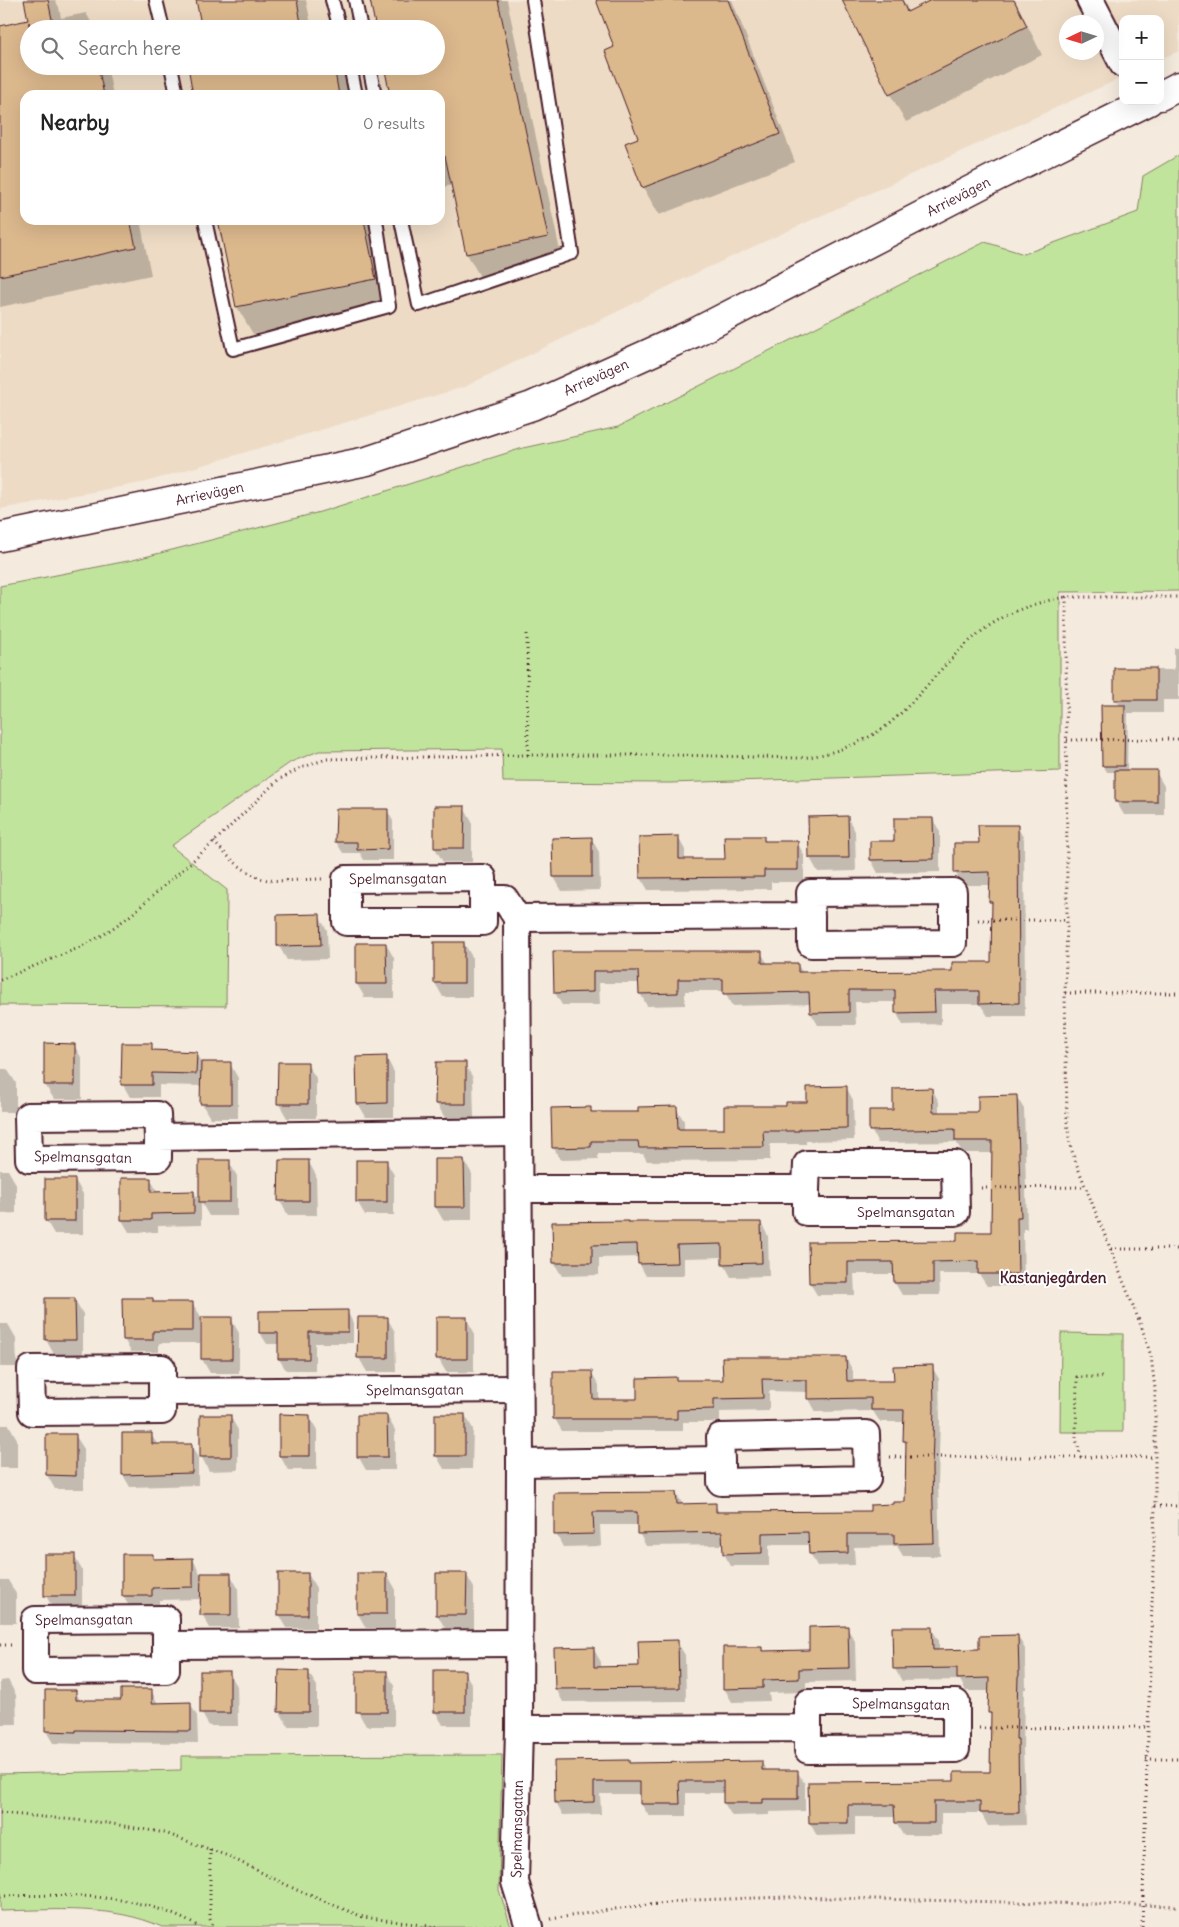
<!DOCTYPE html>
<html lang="en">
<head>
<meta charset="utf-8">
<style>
	:root { --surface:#fff; --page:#f6f6f6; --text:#222; --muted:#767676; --line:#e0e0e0 }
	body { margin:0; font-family:Delius,sans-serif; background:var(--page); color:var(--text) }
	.controls { position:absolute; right:15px; top:15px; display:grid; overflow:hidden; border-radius:10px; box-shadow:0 5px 20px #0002 }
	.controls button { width:45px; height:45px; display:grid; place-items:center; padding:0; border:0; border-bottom:1px solid var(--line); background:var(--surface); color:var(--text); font:25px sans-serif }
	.compass { position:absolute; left:1059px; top:15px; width:45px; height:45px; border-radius:50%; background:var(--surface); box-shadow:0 5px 20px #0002; rotate:266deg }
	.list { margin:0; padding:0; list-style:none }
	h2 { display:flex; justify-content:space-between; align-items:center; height:65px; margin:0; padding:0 20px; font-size:21px }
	h2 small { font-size:16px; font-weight:400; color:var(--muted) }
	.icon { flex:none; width:28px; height:28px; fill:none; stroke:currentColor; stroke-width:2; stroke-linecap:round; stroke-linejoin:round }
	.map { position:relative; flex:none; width:1179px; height:1927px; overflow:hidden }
	.search { position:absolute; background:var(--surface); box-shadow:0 5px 20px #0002; left:20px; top:20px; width:425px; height:55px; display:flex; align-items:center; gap:12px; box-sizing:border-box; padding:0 18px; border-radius:28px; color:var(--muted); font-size:19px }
	.panel { position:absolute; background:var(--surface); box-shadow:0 5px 20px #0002; left:20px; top:90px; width:425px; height:135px; border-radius:15px }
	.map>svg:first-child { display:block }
	.built { fill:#eddbc5; fill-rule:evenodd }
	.green { fill:#c1e49d; stroke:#868264 }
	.shadow { fill:#0003 }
	.building { fill:#dcb88d; stroke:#4a1f2b }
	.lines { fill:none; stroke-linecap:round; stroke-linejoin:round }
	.lane-casing { stroke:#4a1f2b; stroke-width:16 }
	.street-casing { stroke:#4a1f2b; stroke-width:30 }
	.secondary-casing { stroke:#4a1f2b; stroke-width:31 }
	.path { stroke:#4a1f2b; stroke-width:3; stroke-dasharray:1 4; stroke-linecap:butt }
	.lane { stroke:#fff; stroke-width:12 }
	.street { stroke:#fff; stroke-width:26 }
	.secondary { stroke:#fff; stroke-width:28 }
	.labels { text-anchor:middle; stroke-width:4; stroke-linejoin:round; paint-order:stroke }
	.street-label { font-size:14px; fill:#4a1f2b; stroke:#fff }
	.neighbourhood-label { font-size:15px; font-weight:bold; fill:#4a1f2b; stroke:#fff }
</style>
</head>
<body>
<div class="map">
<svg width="1179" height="1927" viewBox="0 0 1179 1927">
	<rect width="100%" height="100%" fill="#f4eadd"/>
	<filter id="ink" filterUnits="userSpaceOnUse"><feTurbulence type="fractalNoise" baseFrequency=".02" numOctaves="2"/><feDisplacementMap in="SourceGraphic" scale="10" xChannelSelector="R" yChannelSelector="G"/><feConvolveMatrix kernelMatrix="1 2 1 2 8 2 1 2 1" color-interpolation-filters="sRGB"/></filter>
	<g filter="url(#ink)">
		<path class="built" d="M0 0H1179V51L1160 59V19H1123V77L696 273 464 387 146 482 0 509ZM1066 22H1096V52H1066ZM29 29H436V66H29ZM25 95H440V220H25Z"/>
		<g class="green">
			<polygon points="1179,155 1179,591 1060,592 1060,771 669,783 503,782 502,749 319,751 291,762 171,846 227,890 226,1006 0,1005 0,586 133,560 320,512 523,448 618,427 985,242 1024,254 1138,212 1143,176"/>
			<polygon points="1061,1333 1123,1334 1123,1432 1060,1432"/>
			<path d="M502 1755 499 1890 511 1927H162C112 1904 53 1910 0 1911V1774L181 1770V1756Z"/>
		</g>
		<g class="shadow">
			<polygon points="25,0 55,0 59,7 61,18 86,13 95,29 29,29 29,66 107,66 113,95 25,95 25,220 140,220 151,275 0,307 0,27 30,21"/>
			<polygon points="197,0 306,0 311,24 324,22 328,29 203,29"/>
			<polygon points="371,0 507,0 563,265 483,282 467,254 452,185 444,187 440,181 440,95 391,95 436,66 436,29"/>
			<polygon points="597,0 732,0 795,162 659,215 643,187 640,138 616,48"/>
			<polygon points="843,0 903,0 909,12 934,0 1015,0 1042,55 906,122 890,94"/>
			<polygon points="189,66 343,66 349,95 195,95"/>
			<polygon points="219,220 374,220 391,307 253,334 237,307"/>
			<polygon points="1174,648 1179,648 1179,700 1163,700 1163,713 1128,713 1127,772 1156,772 1164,786 1164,815 1124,815 1116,801 1116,772 1107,772 1103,765 1120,706 1116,699 1116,670 1174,670"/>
			<polygon points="464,808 472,822 472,862 443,862 435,848"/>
			<polygon points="387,810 393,821 393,860 364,860 360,853 343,853 336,842"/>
			<polygon points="847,817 855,831 856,871 818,872 810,858"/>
			<polygon points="933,819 940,832 940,872 878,873 871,860"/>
			<polygon points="1017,826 1024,839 1025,1016 988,1016 980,1004 941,1004 941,1024 903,1025 896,1012 896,1002 855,1002 856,1025 818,1025 811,1013 811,1004 732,1006 724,991 685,991 685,1005 647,1006 640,993 640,983 599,983 600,1005 562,1005 555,993 554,953 761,953 768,964 797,964 803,973 953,972 992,963 994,907 991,902 991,885 963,885 955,872 980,845"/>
			<polygon points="678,837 685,850 685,861 726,861 763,837 766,842 797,842 804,855 804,882 771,882 771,889 648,890 641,878"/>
			<polygon points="591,838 599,852 600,890 562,891 554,877"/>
			<polygon points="319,916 327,930 328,959 287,960 279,946"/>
			<polygon points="435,943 464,943 472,957 472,997 443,997 435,983"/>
			<polygon points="357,944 386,944 394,958 394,998 365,998 357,984"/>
			<polygon points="74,1045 82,1059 82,1099 54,1099 45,1085"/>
			<polygon points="151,1045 155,1052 196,1053 202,1064 230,1064 238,1078 238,1118 210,1118 202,1104 202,1086 159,1085 159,1097 130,1097 123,1085"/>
			<polygon points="386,1057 394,1072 394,1117 366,1117 358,1103"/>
			<polygon points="307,1064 316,1078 316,1118 287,1118 279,1104"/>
			<polygon points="465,1064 473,1078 474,1118 445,1118 437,1104"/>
			<polygon points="0,1069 7,1069 16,1083 16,1112 0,1112"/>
			<polygon points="846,1087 853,1100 854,1140 806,1141 806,1144 770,1144 770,1160 647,1161 643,1154 598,1154 598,1159 561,1160 553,1147 590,1108 593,1113 639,1113 676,1108 684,1121 684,1130 725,1130 787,1107 809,1103"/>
			<polygon points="932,1089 939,1102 939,1113 979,1113 1016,1096 1024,1109 1027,1229 1023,1229 1024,1286 987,1286 979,1274 939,1274 940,1295 902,1295 895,1283 895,1274 854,1274 855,1295 817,1295 810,1283 809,1243 958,1242 992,1234 993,1153 963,1153 956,1142 878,1143 871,1130 894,1112"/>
			<polygon points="464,1160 472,1174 472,1220 443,1220 435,1206"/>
			<polygon points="201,1161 229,1162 237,1176 237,1216 209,1216 201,1202 201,1225 158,1226 158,1232 129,1232 122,1220 151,1180 158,1193 194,1192 200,1203"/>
			<polygon points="308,1161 316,1175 317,1215 288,1215 280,1201"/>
			<polygon points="386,1161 394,1175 394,1215 365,1215 357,1201"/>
			<polygon points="0,1170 8,1170 16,1184 16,1213 0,1214"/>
			<polygon points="75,1180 83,1194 83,1234 54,1234 46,1220"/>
			<polygon points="553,1223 761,1223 768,1236 769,1276 731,1277 724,1264 723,1257 684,1258 684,1276 646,1276 639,1263 639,1257 599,1258 599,1275 562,1276 554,1263"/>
			<polygon points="152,1299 154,1303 192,1303 200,1315 200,1343 159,1343 159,1352 131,1352 124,1339"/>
			<polygon points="75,1300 83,1314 83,1354 54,1354 46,1340"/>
			<polygon points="347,1311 353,1323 353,1343 315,1343 315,1370 286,1370 279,1359 279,1344 267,1344 260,1333"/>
			<polygon points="359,1318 387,1318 395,1332 396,1372 367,1372 359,1358"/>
			<polygon points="466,1318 474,1332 474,1372 446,1372 438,1358"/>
			<polygon points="231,1319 239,1333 239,1373 210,1373 202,1359"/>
			<polygon points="0,1324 8,1324 16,1338 17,1367 0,1367"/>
			<polygon points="846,1358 853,1371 853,1382 895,1382 932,1367 939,1379 940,1421 938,1483 940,1556 903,1556 897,1546 854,1547 855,1565 817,1566 810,1553 810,1545 769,1545 769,1566 731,1566 724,1554 724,1545 646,1546 639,1533 639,1525 600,1525 601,1546 563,1547 556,1534 555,1494 676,1493 683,1505 715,1505 720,1514 871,1512 906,1503 907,1446 904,1441 904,1422 880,1422 873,1411 816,1412 809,1399 808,1392 769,1391 769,1411 720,1412 720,1422 683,1422 683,1431 562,1431 555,1419 591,1372 599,1385 599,1400 638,1400 676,1378 677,1382 724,1382"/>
			<polygon points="465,1415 473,1429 472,1469 444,1469 436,1455"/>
			<polygon points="230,1416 238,1430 238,1470 209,1471 201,1456"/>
			<polygon points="309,1416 317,1430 317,1470 288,1470 280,1456"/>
			<polygon points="387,1416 395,1430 395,1470 366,1470 358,1456"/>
			<polygon points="0,1425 9,1425 17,1439 17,1468 0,1468"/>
			<polygon points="47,1435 75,1435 84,1449 84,1489 55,1489 47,1475"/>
			<polygon points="151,1435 158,1445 191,1445 198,1458 198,1485 130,1487 123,1475"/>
			<polygon points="1178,1474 1179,1474 1179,1536 1178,1535"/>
			<polygon points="152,1555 155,1560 193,1559 200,1574 230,1574 238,1588 239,1628 210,1628 202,1614 202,1599 159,1600 159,1608 130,1608 123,1595"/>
			<polygon points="74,1556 82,1570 82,1610 54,1610 46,1596"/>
			<polygon points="308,1574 316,1588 316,1628 287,1628 279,1614"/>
			<polygon points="387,1574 395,1588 395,1628 366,1628 358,1614"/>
			<polygon points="466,1574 474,1588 474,1628 445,1628 437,1614"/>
			<polygon points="0,1580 8,1580 16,1594 16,1623 0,1623"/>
			<polygon points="847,1628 855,1641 856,1681 806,1682 806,1692 769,1693 770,1701 732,1702 724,1688 761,1648 764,1652 810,1651"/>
			<polygon points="931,1628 939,1641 939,1651 981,1651 1018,1636 1025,1649 1026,1689 1024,1689 1023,1750 1026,1825 988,1826 981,1813 941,1813 941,1835 903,1835 896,1823 896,1817 855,1817 855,1835 817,1836 810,1823 809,1783 955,1782 991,1773 993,1718 989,1712 990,1691 966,1691 960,1680 902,1681 895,1669"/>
			<polygon points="677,1642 685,1655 686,1701 563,1702 556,1689 593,1648 601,1662 601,1668 640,1667"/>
			<polygon points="464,1671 472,1685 472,1725 443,1725 435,1711"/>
			<polygon points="229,1672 237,1686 238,1726 209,1726 201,1712"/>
			<polygon points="308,1672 317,1686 317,1726 288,1726 280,1712"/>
			<polygon points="386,1672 394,1686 394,1726 366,1726 358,1712"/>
			<polygon points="8,1680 16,1695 17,1724 0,1724 0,1681"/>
			<polygon points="151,1690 158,1704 190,1703 197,1716 198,1743 82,1742 82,1744 53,1743 46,1731 46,1691 75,1691 81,1702 122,1702"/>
			<polygon points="555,1762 630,1764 761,1762 767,1771 797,1771 805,1784 805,1811 769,1812 769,1815 732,1816 724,1803 724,1793 686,1793 686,1816 649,1816 641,1804 641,1794 600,1794 601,1814 563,1815 556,1802"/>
		</g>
		<g class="building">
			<polygon points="24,0 48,0 54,29 30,29 29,22 29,66 98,66 104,95 25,95 25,220 130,220 136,247 0,276 0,26 28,20"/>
			<polygon points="196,0 297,0 302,29 202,29"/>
			<polygon points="370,0 498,0 548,237 466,254 445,156 440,157 440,95 390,95 384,66 436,66 436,29 376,29"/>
			<polygon points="596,0 728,0 780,134 642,188 625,143 638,138 605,51 614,47"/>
			<polygon points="842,0 902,0 907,12 931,0 1014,0 1027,26 889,95"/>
			<polygon points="188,66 334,66 339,95 193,95"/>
			<polygon points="218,220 364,220 376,279 236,307"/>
			<rect x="1114" y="668" width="42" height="32"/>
			<polygon points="1101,705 1125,705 1124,766 1102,766"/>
			<rect x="1115" y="770" width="42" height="32"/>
			<polygon points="434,806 465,806 464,848 434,848"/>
			<polygon points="336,809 388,809 388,849 357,850 357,842 335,842"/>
			<polygon points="848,816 849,858 809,858 808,817"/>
			<polygon points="894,818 933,818 934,859 870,860 870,841 894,841"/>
			<polygon points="978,825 1018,825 1019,1003 979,1004 979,991 934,991 935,1012 895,1013 895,990 849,990 849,1012 810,1013 809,992 723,994 723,979 678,979 678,993 639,994 638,971 593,971 593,992 554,993 553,951 762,951 762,963 798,963 798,972 952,971 952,962 991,962 992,902 989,902 990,872 954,873 954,843 979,843"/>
			<polygon points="679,836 679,859 725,859 724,836 764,836 764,841 798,841 798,870 764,870 764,877 640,878 639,837"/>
			<polygon points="592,837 592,877 553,877 552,838"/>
			<polygon points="320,914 321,945 277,946 277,915"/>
			<rect x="434" y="942" width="30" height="41"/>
			<polygon points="356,943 386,943 387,984 356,984"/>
			<polygon points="44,1043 75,1044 75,1085 44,1085"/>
			<polygon points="122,1043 152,1043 152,1050 197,1052 196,1074 152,1073 152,1085 121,1085"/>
			<polygon points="387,1056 387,1103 357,1104 356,1057"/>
			<polygon points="201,1062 231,1062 231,1104 200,1104"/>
			<polygon points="278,1062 308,1062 308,1104 277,1104"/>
			<polygon points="436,1062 466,1062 466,1104 435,1104"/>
			<polygon points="847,1086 847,1128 799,1129 799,1131 763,1131 764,1147 639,1148 638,1141 591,1141 591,1147 552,1148 551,1108 591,1107 591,1112 638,1112 638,1107 677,1106 678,1129 724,1129 724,1106 786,1106 786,1102 807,1102 807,1087"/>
			<polygon points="932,1088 933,1112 978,1112 978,1096 1017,1095 1021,1217 1017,1217 1018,1274 978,1274 978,1261 933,1262 933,1283 894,1283 893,1262 848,1262 848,1283 809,1283 808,1242 957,1241 957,1232 991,1232 992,1141 955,1141 955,1129 869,1131 869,1110 893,1110 893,1089"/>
			<polygon points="434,1159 464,1159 465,1207 434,1207"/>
			<rect x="199" y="1160" width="31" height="42"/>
			<polygon points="279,1160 309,1160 309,1201 278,1201"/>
			<rect x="356" y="1160" width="31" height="42"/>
			<polygon points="121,1178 151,1178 151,1192 194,1191 194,1213 151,1214 151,1220 121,1220"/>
			<rect x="45" y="1179" width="30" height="42"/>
			<polygon points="628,1221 628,1222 761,1222 762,1263 722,1264 722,1244 677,1245 678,1263 638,1264 637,1244 592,1245 592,1263 553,1263 552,1222"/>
			<polygon points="45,1298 75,1298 76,1340 45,1340"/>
			<polygon points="122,1298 153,1298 153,1302 193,1302 193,1331 153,1331 153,1340 123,1340"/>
			<polygon points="348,1310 348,1332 309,1332 309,1359 278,1359 278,1333 259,1333 259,1311"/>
			<rect x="201" y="1317" width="31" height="42"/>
			<polygon points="358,1317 388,1317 388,1358 357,1358"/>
			<rect x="436" y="1317" width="31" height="42"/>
			<polygon points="722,1357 846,1357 847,1381 894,1381 893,1366 933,1365 934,1407 932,1469 934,1543 894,1544 894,1534 848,1534 848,1553 809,1554 808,1532 762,1533 762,1553 723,1554 722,1532 637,1534 637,1512 593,1512 594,1534 554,1535 554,1493 676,1492 677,1504 716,1503 716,1512 870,1511 870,1505 893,1504 893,1502 905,1502 906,1441 903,1441 904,1410 871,1410 871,1398 807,1399 807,1380 762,1379 763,1398 714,1399 714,1409 677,1410 677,1419 553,1419 553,1371 592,1371 593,1399 637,1399 637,1378 676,1377 676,1380 723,1380"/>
			<polygon points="279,1414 310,1415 310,1456 279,1456"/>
			<rect x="435" y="1414" width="30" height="42"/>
			<rect x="200" y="1415" width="31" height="42"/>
			<polygon points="357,1415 387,1415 388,1457 357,1457"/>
			<polygon points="122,1433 152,1433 152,1444 192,1444 192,1473 122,1475"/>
			<polygon points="46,1434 76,1434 76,1476 46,1475"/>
			<rect x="44" y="1554" width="31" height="42"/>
			<polygon points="122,1554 153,1554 153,1559 193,1558 193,1587 152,1588 152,1596 122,1596"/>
			<polygon points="201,1573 231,1573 231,1615 200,1615"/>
			<rect x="278" y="1573" width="30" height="42"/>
			<rect x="357" y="1573" width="30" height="41"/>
			<polygon points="436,1573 467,1573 466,1615 436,1615"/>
			<polygon points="848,1626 849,1668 799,1669 799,1679 763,1680 763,1688 723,1689 723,1647 762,1647 762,1651 809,1650 809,1627"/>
			<polygon points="892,1627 932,1627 933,1650 979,1649 979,1636 1018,1635 1019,1676 1018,1677 1016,1739 1018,1739 1019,1813 980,1813 980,1801 934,1801 934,1823 895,1823 894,1805 848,1805 848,1823 809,1823 808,1782 954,1781 954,1772 990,1772 991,1713 988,1713 989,1678 957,1679 957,1668 893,1669"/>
			<polygon points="678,1640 679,1688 555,1689 554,1648 594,1647 594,1667 639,1666 638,1641"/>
			<polygon points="279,1670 309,1671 309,1712 278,1712"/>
			<rect x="434" y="1670" width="31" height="42"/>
			<rect x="200" y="1671" width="30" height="42"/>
			<rect x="356" y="1671" width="31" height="41"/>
			<polygon points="121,1689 152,1689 152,1703 191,1702 191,1731 76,1730 76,1732 45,1731 45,1690 76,1690 76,1700 121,1700"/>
			<polygon points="629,1760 629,1763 762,1761 762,1770 798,1770 798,1799 763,1799 763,1803 723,1803 723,1781 679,1781 680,1804 640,1804 640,1782 594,1782 594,1802 555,1803 554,1761"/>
		</g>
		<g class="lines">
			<g class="lane-casing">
				<g id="lane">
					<polyline points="156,0 163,29"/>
					<polyline points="332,0 340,29"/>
					<polyline points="355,0 361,29"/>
					<polyline points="171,66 177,95"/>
					<polyline points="350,66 356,95"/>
					<polyline points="369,66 375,95"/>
					<polyline points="205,220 233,349 389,306 376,220"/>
					<polyline points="401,220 419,305 572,253 533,0"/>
				</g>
			</g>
			<g class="street-casing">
				<g id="street">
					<polyline points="1090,0 1123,64"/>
					<path id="s1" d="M483 899V922H346V879L483 878V899H505L517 918 520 1463 519 1729 515 1882 529 1927"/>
					<polyline points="517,918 811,916 811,944 953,943 953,892 810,893 811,916"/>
					<polyline points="158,1137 158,1158 29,1159 28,1116 157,1115 158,1137 518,1132"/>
					<path id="s2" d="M519 1189H806V1212H956L955 1164H807L806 1189"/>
					<path id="s3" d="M162 1392V1411L32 1412 31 1369 162 1368V1392L519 1389"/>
					<polyline points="520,1463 721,1460 721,1482 867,1479 866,1434 720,1437 721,1460"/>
					<path id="s4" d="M166 1645V1670L35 1671V1620L166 1619V1645L518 1643"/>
					<polyline points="519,1729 808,1728 808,1750 956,1749 956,1703 808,1703 808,1728"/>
				</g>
			</g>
			<g class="secondary-casing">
				<g id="secondary">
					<polyline points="1160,96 1179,86"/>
					<path id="s5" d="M0 537 367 461 532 406 694 333 996 177 1149 101"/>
				</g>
			</g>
			<g class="path">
				<polyline points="527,634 528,755"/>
				<polyline points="1067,740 1179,739"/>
				<path d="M214 842C227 856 248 877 268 880 285 882 305 879 323 879"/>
				<polyline points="978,920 1067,920"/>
				<path d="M0 980 76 949 103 935 131 915 214 842 278 780 301 768 326 759 528 755H674L798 758C829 756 865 743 890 723 923 695 947 657 982 631 1007 612 1035 602 1066 597"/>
				<polyline points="1065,993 1179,993"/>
				<polyline points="981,1188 1085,1187"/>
				<polyline points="1111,1249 1179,1249"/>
				<polyline points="890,1457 1154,1457"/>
				<polyline points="1081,1457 1076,1439 1077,1377 1102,1377"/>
				<polyline points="1155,1506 1179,1506"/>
				<polyline points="0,1645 12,1645"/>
				<polyline points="979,1728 1148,1727"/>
				<polyline points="1146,1759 1179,1759"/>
				<polyline points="0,1813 107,1823 165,1833 228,1856 297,1890 363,1917 437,1927"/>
				<polyline points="210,1849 210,1919 213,1927"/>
				<path d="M0 1896C69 1895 137 1891 199 1927"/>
				<polyline points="551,1919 621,1908 695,1900 788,1897 1179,1906"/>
				<polyline points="470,1927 503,1925"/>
				<polyline points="1142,1927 1155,1506 1155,1389 1151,1356 1142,1328 1076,1163 1070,1145 1067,1121 1065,993 1067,920 1066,597 1179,597"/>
			</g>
			<use href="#lane" class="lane"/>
			<use href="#street" class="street"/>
			<use href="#secondary" class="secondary"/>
		</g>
	</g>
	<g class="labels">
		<g class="street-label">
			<text dy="5" stroke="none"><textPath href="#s5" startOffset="1024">Arrievägen</textPath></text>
			<text dy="5" stroke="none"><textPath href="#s5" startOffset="619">Arrievägen</textPath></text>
			<text dy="5" stroke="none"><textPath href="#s5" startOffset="214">Arrievägen</textPath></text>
			<text dy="5" stroke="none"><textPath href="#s1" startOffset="255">Spelmansgatan</textPath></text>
			<text transform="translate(83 1157) rotate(1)" y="5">Spelmansgatan</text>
			<text dy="5" stroke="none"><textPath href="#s2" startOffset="410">Spelmansgatan</textPath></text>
			<text dy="5" stroke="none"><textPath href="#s3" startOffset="600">Spelmansgatan</textPath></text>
			<text dy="5" stroke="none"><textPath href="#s4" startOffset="256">Spelmansgatan</textPath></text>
			<text transform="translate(901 1704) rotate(1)" y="5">Spelmansgatan</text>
			<text transform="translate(517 1829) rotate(-89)" y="5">Spelmansgatan</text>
		</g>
		<g class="neighbourhood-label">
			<text x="1053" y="1283">Kastanjegården</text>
		</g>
	</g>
</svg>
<div class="controls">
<button>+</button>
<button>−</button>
</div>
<svg class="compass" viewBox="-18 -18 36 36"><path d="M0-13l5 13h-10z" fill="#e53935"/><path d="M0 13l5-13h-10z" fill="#767676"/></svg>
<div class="search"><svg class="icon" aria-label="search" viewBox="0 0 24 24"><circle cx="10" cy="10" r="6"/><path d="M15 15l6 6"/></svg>Search here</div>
<section class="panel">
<h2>Nearby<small>0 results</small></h2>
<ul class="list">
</ul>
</section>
</div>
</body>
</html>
